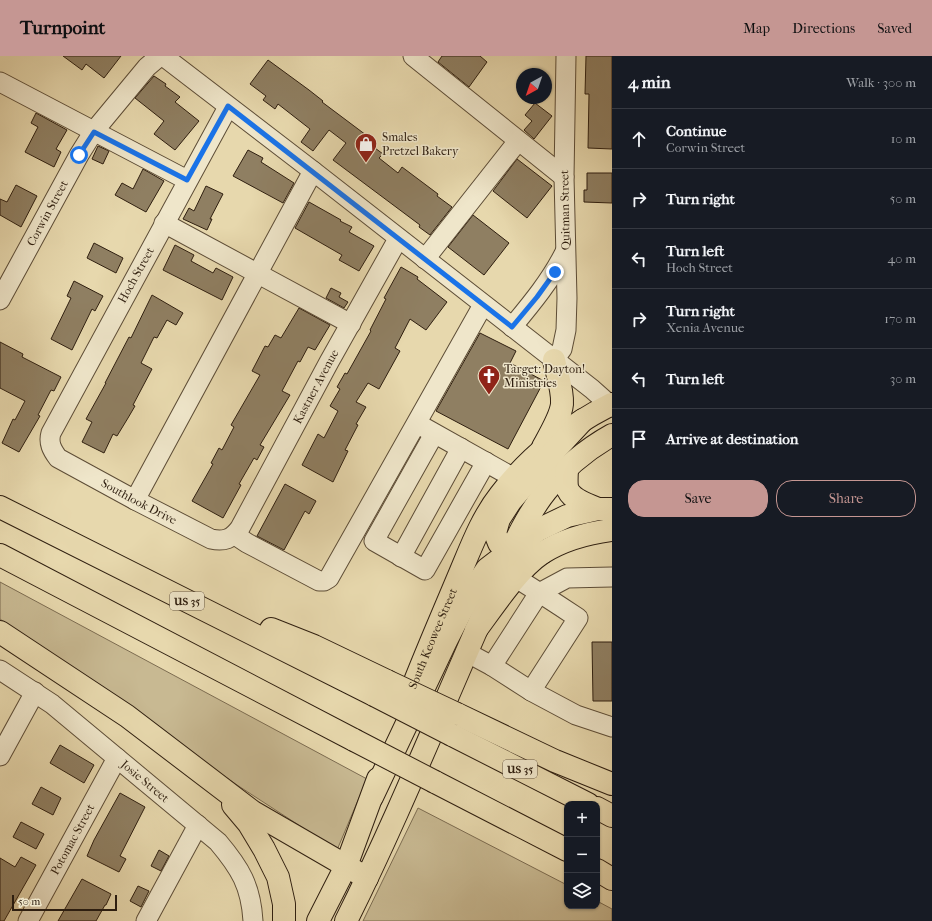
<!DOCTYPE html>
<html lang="en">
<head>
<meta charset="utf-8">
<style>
	:root { --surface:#171b24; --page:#242831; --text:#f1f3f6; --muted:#9ea1a6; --line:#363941; --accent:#c59692 }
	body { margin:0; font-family:"IM FELL French Canon",serif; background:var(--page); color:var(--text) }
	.controls { position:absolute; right:12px; bottom:12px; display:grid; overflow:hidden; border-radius:8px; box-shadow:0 1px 3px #0004 }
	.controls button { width:36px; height:36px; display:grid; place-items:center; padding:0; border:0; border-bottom:1px solid var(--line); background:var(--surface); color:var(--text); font:20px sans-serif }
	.compass { position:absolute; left:516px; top:12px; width:36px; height:36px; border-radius:50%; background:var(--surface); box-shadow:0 1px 3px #0004; rotate:220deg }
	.scale { position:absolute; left:12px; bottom:10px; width:105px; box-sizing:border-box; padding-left:4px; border:2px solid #2f1f10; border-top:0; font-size:11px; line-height:14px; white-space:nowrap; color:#2f1f10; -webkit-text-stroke:3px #efe6ca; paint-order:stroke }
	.stop { position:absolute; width:12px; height:12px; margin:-9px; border:3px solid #1a73e8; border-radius:50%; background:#fff }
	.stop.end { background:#1a73e8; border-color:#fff; box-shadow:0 1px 4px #0008 }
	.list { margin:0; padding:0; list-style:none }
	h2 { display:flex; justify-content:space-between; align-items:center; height:52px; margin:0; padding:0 16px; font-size:17px }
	h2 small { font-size:13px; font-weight:400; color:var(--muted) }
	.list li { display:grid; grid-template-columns:26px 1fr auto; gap:12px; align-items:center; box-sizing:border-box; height:60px; padding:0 16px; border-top:1px solid var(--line) }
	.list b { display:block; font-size:15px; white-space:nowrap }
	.list p { margin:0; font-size:13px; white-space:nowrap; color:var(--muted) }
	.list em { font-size:13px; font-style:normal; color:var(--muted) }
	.actions { display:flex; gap:8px; padding:12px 16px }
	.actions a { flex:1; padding:9px 0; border:1px solid var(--accent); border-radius:16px; text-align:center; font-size:14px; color:var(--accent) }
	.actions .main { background:var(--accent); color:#111 }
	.icon { flex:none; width:22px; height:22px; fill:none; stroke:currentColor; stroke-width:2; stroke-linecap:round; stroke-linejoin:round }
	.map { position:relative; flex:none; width:612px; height:865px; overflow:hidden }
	header { display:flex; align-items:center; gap:24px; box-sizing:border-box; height:56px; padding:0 20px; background:var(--accent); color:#111 }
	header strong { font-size:19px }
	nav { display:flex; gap:22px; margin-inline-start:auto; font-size:14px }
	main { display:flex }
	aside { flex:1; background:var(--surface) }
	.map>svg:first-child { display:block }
	.green { fill:#c8b992; stroke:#7c6c51 }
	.building { fill:#8f7f62; stroke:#2f1f10 }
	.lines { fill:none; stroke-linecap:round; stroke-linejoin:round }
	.minor-casing { stroke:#5d4d37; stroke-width:21 }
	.major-casing { stroke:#2f1f10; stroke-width:24 }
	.highway-casing { stroke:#2f1f10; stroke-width:24 }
	.minor { stroke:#efe6ca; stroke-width:19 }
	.major { stroke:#e7d8ad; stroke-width:22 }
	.highway { stroke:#e7d8ad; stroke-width:22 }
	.highway-bridge-casing { stroke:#2f1f10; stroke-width:24; stroke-linecap:butt }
	.highway-bridge { stroke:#e7d8ad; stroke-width:22 }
	.route { stroke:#1a73e8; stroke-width:5 }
	.labels { text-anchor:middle; stroke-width:3; stroke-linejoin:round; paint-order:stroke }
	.shield { fill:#efe6ca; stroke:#695b48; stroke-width:1 }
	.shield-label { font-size:11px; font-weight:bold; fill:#2f1f10 }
	.poi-label { font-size:12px; fill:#2f1f10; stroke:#efe6ca; text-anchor:start }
	.street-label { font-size:12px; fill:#2f1f10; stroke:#efe6ca }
</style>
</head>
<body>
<header>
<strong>Turnpoint</strong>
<nav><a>Map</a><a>Directions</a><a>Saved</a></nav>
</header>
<main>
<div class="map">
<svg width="612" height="865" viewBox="0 0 612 865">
	<rect width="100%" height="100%" fill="#e7d8ad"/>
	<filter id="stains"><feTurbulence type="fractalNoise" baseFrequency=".005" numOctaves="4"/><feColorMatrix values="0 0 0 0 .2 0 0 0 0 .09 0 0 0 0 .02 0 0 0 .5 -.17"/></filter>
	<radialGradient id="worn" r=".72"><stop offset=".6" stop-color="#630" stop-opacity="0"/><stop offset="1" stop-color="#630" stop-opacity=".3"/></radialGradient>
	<g class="green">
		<polygon points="0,526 367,723 337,794 237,729 0,563"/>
		<polygon points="418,752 567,829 567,850 597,850 597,845 612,853 612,865 363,865"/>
	</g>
	<g class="building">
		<polygon points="63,0 121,0 104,22 86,8 82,14"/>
		<polygon points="442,0 480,0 487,6 469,31 438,6"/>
		<polygon points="586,0 612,0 612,93 588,92 589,38 585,38"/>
		<polygon points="268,4 309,34 323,45 322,46 370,82 367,86 383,98 379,102 398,117 402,111 438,138 437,140 452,151 430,179 419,171 420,169 333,104 346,87 329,74 313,95 301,86 310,73 278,48 275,53 263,44 266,40 250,28"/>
		<polygon points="154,20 166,28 165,30 180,41 175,46 199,65 175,94 154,78 164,65 135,42"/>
		<polygon points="535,47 552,60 534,83 524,74 532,65 525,59"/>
		<polygon points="36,57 67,74 56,93 61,96 54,111 25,96 38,71 31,67"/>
		<polygon points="98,90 109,95 103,108 92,103"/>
		<polygon points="248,94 263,102 261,106 294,127 283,147 233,120"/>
		<polygon points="517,103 552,130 527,162 493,135"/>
		<polygon points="143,113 164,125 146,156 115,139 122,127 133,133"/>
		<polygon points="587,117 612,117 612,147 584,146 584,134 587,134"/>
		<polygon points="16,129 37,140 21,171 0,159 0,143 7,146"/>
		<polygon points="206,130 223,138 210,163 212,163 207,174 183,163 189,152 194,155"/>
		<polygon points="309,146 341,164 340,165 352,171 349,176 374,190 359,215 339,204 342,199 295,172"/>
		<polygon points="473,159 509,187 484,219 448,191"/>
		<polygon points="94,187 123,202 116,217 87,202"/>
		<polygon points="175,189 194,199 191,205 213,217 216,212 233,221 222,244 163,214"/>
		<polygon points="401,211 418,221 417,223 447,246 426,274 410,263 395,292 400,295 379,333 368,327 356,346 366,351 356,368 358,369 345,394 348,395 333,426 302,409 318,378 324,382 338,355 330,350 340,333 337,331 345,317 347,318 371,275 370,274 386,243 384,242"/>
		<polygon points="74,225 103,240 95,255 92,253 72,294 51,283 71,242 67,240"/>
		<polygon points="331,232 341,237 339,241 348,246 344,252 326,242"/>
		<polygon points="152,239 183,257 176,269 167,264 157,282 154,281 141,307 152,313 133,349 135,350 128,362 117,380 113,378 104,397 82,386 92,366 86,363 106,327 105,327 129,281 131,282"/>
		<polygon points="299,252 330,269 315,294 308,291 300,306 298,305 282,335 290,339 260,389 264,391 257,404 254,402 239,428 241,429 223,462 192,445 213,408 211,407 219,392 222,394 234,371 231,369 260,319 252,315 265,290 268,291 275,279 281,282"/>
		<polygon points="480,277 516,295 510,307 544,325 508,393 436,355"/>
		<polygon points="0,286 23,298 22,301 61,321 54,335 51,334 38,359 40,360 19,396 2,387 13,363 15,364 25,345 0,332"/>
		<polygon points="285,428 316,445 309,458 305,455 284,494 257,480"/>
		<polygon points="592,586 612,586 612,645 593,645"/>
		<polygon points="60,689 94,709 84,727 50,707"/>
		<polygon points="41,731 61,742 53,759 32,748"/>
		<polygon points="120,737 145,751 120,800 126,803 119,816 87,800 94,784"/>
		<polygon points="21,766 44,778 36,793 13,781"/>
		<polygon points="159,794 169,800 161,815 151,810"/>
		<polygon points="21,801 36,809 4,865 0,865 0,802 15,811"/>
		<polygon points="82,823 111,838 106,849 105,849 96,865 58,865"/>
		<polygon points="138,830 149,835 141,851 130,845"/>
	</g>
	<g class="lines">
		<g class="minor-casing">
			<g id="minor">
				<polyline points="163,0 313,115 592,333 612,351"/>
				<polyline points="413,0 564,121"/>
				<polyline points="0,26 187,124"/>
				<path id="s1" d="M228 51 51 377C48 387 52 394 58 402L135 444 211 483C224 486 232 483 240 472L329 306 398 183"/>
				<polyline points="164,167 351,268"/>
				<polyline points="425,203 518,85"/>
				<path id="s2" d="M0 244 79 99 94 75 147 11 160 0"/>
				<path d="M512 271C532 247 551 224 565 196"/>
				<polyline points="554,304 562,293 566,274 567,242 564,121 566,0"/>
				<polyline points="425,372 514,422"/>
				<polyline points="434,378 374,485 425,514 486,406"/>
				<polyline points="135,444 313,115"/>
				<polyline points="235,479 247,487 319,525 324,525 329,522 483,249"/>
				<polyline points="401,501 461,392"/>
				<path d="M516 522C537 535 557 548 578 562L531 635 492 610 539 537 567 522 612 521"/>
				<polyline points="466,596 492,610"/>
				<path id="s3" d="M0 614 52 648 218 786C240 812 251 830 253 865"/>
				<polyline points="531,635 576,659 612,671"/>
				<polyline points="0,700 35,636"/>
				<path id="s4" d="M28 865 117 702"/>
				<polyline points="146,865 198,769"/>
			</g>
		</g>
		<g class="major-casing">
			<g id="major">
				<path d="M543 391C549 380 561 360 562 348 563 334 557 318 554 304"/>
				<path id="s5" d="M405 651C421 608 440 565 458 522 470 494 481 463 500 439 529 401 569 369 612 348"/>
				<polyline points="318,865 346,810 378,723"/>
				<path d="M346 865C392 773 431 678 472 584 482 561 492 538 502 515 514 487 527 459 546 435 564 412 587 393 612 379"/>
			</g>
		</g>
		<g class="highway-casing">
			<g id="highway">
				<path d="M567 411C567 417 566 425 567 431 570 444 587 448 598 453"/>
				<polyline points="0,451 374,639"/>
				<polyline points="542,497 525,498 499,487 495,477 499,463 510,446 544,406 583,364"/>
				<polyline points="0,499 354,684"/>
				<polyline points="271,573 314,590 387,625"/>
				<path d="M476 574C494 550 517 514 542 497 563 484 588 477 612 474"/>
				<polyline points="0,576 127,660 253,756 367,822"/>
				<polyline points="457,658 555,705 612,728"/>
				<polyline points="452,679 588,748"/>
				<polyline points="435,726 567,794"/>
				<polyline points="372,741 446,585 470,538 487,513 538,474 567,460 598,453 612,453"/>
				<polyline points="233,749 249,768 264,793 278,821 284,848 284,865"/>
				<polyline points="597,752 612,760"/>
				<polyline points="597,814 612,823"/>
			</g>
		</g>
		<use href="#minor" class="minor"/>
		<use href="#major" class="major"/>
		<use href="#highway" class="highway"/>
		<g class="highway-bridge-casing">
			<g id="highway-bridge">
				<polyline points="387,625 457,658"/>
				<polyline points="374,639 452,679"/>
				<polyline points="354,684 435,726"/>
			</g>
		</g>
		<use href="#highway-bridge" class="highway-bridge"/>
	</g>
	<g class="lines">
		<polyline class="route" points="79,99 94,76 187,124 228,50 512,271 537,241 555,216"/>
	</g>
	<defs>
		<g id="shop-pin" transform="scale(1.15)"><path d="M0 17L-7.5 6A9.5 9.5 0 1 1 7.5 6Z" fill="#8f2418" stroke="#efe6ca"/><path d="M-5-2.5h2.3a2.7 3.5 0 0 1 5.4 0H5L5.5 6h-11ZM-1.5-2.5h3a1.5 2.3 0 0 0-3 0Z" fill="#fff"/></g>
		<g id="church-pin" transform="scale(1.15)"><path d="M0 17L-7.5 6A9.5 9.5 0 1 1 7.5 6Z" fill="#8f2418" stroke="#efe6ca"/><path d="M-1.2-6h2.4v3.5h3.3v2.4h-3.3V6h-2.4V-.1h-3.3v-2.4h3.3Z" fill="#fff"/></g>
	</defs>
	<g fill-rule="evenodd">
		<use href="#shop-pin" x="366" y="88"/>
		<use href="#church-pin" x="489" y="320"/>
	</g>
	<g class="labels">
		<g class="shield">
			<rect x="170" y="536" width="34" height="18" rx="3"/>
			<rect x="503" y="704" width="34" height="18" rx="3"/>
		</g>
		<g class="shield-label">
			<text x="187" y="549">US 35</text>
			<text x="520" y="717">US 35</text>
		</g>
		<g class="poi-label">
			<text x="382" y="85">Smales<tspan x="382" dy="14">Pretzel Bakery</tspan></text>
			<text x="504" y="317">Target: Dayton!<tspan x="504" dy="14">Ministries</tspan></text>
		</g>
		<g class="street-label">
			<text transform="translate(565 154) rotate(-91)" y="4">Quitman Street</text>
			<text dy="4" stroke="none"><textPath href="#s2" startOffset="99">Corwin Street</textPath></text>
			<text transform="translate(136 219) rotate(-61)" y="4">Hoch Street</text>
			<text dy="4" stroke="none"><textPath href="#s1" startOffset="765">Kastner Avenue</textPath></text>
			<text dy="4" stroke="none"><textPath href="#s1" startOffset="490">Southlook Drive</textPath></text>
			<text dy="4" stroke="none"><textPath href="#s5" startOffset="74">South Keowee Street</textPath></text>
			<text dy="4" stroke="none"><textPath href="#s3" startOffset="183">Josie Street</textPath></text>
			<text dy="4" stroke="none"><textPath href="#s4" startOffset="93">Potomac Street</textPath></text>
		</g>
	</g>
	<rect width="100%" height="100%" filter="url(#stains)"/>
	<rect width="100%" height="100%" fill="url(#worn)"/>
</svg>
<div class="controls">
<button>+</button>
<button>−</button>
<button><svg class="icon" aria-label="layers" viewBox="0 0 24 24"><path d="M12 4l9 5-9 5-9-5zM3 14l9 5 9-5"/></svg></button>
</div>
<svg class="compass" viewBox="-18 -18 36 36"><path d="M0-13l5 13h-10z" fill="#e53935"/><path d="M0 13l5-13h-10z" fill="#9ea1a6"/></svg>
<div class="scale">50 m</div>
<div class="stop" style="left:79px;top:99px"></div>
<div class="stop end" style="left:555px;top:216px"></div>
</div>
<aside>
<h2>4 min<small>Walk · 300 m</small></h2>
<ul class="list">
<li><svg class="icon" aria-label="ahead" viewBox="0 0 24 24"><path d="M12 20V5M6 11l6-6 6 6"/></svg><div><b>Continue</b><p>Corwin Street</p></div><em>10 m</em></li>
<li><svg class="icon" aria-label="right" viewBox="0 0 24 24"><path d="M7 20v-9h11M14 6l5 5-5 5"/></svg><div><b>Turn right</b></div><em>50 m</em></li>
<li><svg class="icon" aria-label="left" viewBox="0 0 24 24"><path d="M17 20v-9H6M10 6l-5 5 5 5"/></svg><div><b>Turn left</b><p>Hoch Street</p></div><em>40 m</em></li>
<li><svg class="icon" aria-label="right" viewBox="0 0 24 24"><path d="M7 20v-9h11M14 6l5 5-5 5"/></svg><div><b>Turn right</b><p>Xenia Avenue</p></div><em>170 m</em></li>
<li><svg class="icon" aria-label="left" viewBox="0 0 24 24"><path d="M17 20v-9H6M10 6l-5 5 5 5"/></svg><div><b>Turn left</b></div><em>30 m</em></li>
<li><svg class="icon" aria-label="arrive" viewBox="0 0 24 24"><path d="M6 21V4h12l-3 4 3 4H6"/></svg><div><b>Arrive at destination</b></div></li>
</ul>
<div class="actions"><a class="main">Save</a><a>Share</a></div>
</aside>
</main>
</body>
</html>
